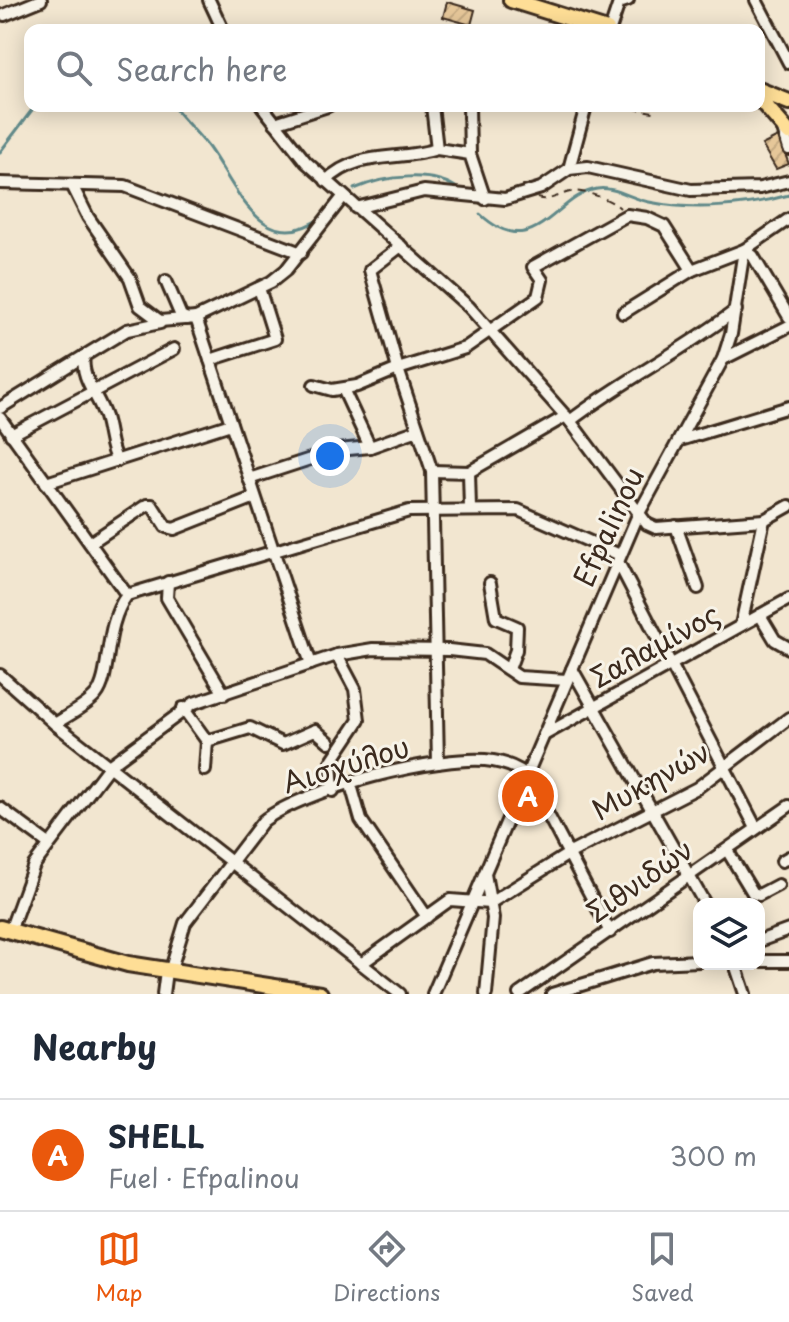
<!DOCTYPE html>
<html lang="en">
<head>
<meta charset="utf-8">
<style>
	:root { --surface:#fff; --page:#f2f2f3; --text:#1f2937; --muted:#747a83; --line:#e0e1e3; --accent:#ea580c }
	body { margin:0; font-family:"Playpen Sans",sans-serif; background:var(--page); color:var(--text) }
	.controls { position:absolute; right:24px; bottom:24px; display:grid; overflow:hidden; border-radius:16px; box-shadow:0 4px 20px #0003 }
	.controls button { width:72px; height:72px; display:grid; place-items:center; padding:0; border:0; border-bottom:2px solid var(--line); background:var(--surface); color:var(--text); font:40px sans-serif }
	.you { position:absolute; left:330px; top:456px; width:28px; height:28px; margin:-20px; border:6px solid #fff; border-radius:50%; background:#1a73e8; box-shadow:0 0 0 12px #1a73e833 }
	.badge { display:grid; place-items:center; width:52px; height:52px; border-radius:50%; background:var(--accent); color:#fff; font-size:26px; font-weight:700 }
	.pin { position:absolute; translate:-50% -50%; border:4px solid #fff; box-shadow:0 2px 8px #0006 }
	.list { margin:0; padding:0; list-style:none }
	h2 { display:flex; justify-content:space-between; align-items:center; height:104px; margin:0; padding:0 32px; font-size:34px }
	h2 small { font-size:26px; font-weight:400; color:var(--muted) }
	.list li { display:grid; grid-template-columns:52px 1fr auto; gap:24px; align-items:center; box-sizing:border-box; height:112px; padding:0 32px; border-top:2px solid var(--line) }
	.list b { display:block; font-size:30px; white-space:nowrap }
	.list p { margin:0; font-size:26px; white-space:nowrap; color:var(--muted) }
	.list em { font-size:26px; font-style:normal; color:var(--muted) }
	.icon { flex:none; width:44px; height:44px; fill:none; stroke:currentColor; stroke-width:2; stroke-linecap:round; stroke-linejoin:round }
	.map { position:relative; flex:none; width:789px; height:994px; overflow:hidden }
	.search { position:absolute; background:var(--surface); box-shadow:0 4px 20px #0003; left:24px; right:24px; top:24px; height:88px; display:flex; align-items:center; gap:20px; box-sizing:border-box; padding:0 28px; border-radius:16px; color:var(--muted); font-size:30px }
	.sheet { height:216px; background:var(--surface) }
	nav { display:flex; justify-content:space-around; align-items:center; box-sizing:border-box; height:112px; border-top:2px solid var(--line); background:var(--surface); font-size:22px; color:var(--muted) }
	nav a { display:grid; justify-items:center; gap:4px }
	nav .on { color:var(--accent) }
	.map>svg:first-child { display:block }
	.lines { fill:none; stroke-linecap:round; stroke-linejoin:round }
	.stream { stroke:#608989; stroke-width:3 }
	.building { fill:url(#building-hatch); stroke:#3b2a1e; stroke-width:2 }
	.minor-casing { stroke:#3b2a1e; stroke-width:16 }
	.major-casing { stroke:#3b2a1e; stroke-width:20 }
	.path { stroke:#3b2a1e; stroke-width:2; stroke-dasharray:8 6; stroke-linecap:butt }
	.minor { stroke:#f7f3e8; stroke-width:10 }
	.major { stroke:#fede96; stroke-width:14 }
	.labels { text-anchor:middle; stroke-width:6; stroke-linejoin:round; paint-order:stroke }
	.street-label { font-size:28px; fill:#3b2a1e; stroke:#f7f3e8 }
</style>
</head>
<body>
<div class="map">
<svg width="789" height="994" viewBox="0 0 789 994">
	<defs>
		<pattern id="building-hatch" width="6" height="6" patternUnits="userSpaceOnUse" patternTransform="scale(2)"><rect width="6" height="6" fill="#e6c799"/><path d="M-1 1l2-2M0 6l6-6M5 7l2-2" fill="none" stroke="#c6ab83"/></pattern>
	</defs>
	<rect width="100%" height="100%" fill="#f2e6d0"/>
	<filter id="ink" filterUnits="userSpaceOnUse"><feTurbulence type="fractalNoise" baseFrequency=".0125" numOctaves="2"/><feDisplacementMap in="SourceGraphic" scale="16" xChannelSelector="R" yChannelSelector="G"/><feConvolveMatrix kernelMatrix="1 2 1 2 8 2 1 2 1" color-interpolation-filters="sRGB"/></filter>
	<g filter="url(#ink)">
		<g class="lines">
			<g class="stream">
				<path d="M173 106C184 121 198 133 209 148 237 187 262 260 322 217"/>
				<polyline points="0,152 35,106"/>
				<path d="M354 189C384 176 435 169 461 191"/>
				<path d="M480 214C535 265 554 196 597 189 614 186 632 199 649 202 693 211 746 207 789 195"/>
			</g>
		</g>
		<g class="building">
			<polygon points="447,2 475,10 471,25 443,17"/>
			<polygon points="778,137 789,164 776,169 762,145"/>
		</g>
		<g class="lines">
			<g class="minor-casing">
				<g id="minor">
					<polyline points="209,0 223,30"/>
					<polyline points="756,0 789,63"/>
					<polyline points="4,15 41,0"/>
					<polyline points="610,30 619,3 628,0"/>
					<polyline points="262,106 306,162 469,307 570,421 647,524 656,528 764,520 789,506"/>
					<polyline points="432,106 437,149 470,154 485,199"/>
					<polyline points="469,106 470,154"/>
					<polyline points="275,123 328,106"/>
					<polyline points="783,129 789,149"/>
					<polyline points="569,169 586,106"/>
					<path d="M326 181C359 149 397 162 437 149"/>
					<polyline points="0,183 125,186 301,253"/>
					<polyline points="73,187 88,217 130,278 140,306 160,321 196,318 311,664"/>
					<polyline points="356,208 424,191 505,199 541,188 569,169 588,167 691,190 760,188 789,181"/>
					<polyline points="401,246 370,270 398,369 432,471 438,763"/>
					<polyline points="166,281 181,316 187,319"/>
					<polyline points="623,313 692,270 744,250 753,256 789,317"/>
					<polyline points="196,318 271,282 286,270 343,197"/>
					<polyline points="723,359 789,326"/>
					<polyline points="210,360 275,339 259,288"/>
					<polyline points="314,385 332,390 357,386 398,369 465,348 538,297 542,280 533,267 627,215 647,218 664,226 692,270"/>
					<polyline points="343,389 370,447"/>
					<polyline points="0,408 84,356"/>
					<polyline points="0,418 127,595"/>
					<path d="M570 421C623 380 683 351 736 310"/>
					<polyline points="11,435 174,349"/>
					<polyline points="680,440 789,407"/>
					<path d="M117 461C109 446 110 433 105 417 99 396 80 379 84 356L127 330 160 323"/>
					<polyline points="432,471 469,472 566,416"/>
					<polyline points="469,472 470,509"/>
					<polyline points="249,479 338,450 370,447 418,430"/>
					<polyline points="46,483 231,424"/>
					<polyline points="676,526 698,588"/>
					<polyline points="90,543 147,505 152,505 166,527 174,529 255,497"/>
					<polyline points="618,562 756,828"/>
					<polyline points="168,582 167,598 224,694"/>
					<polyline points="490,583 496,618 517,627 516,650 509,669"/>
					<polyline points="760,615 775,640 789,648"/>
					<polyline points="741,625 764,520"/>
					<polyline points="572,669 705,904"/>
					<polyline points="0,675 55,724 400,994"/>
					<polyline points="183,708 207,741 250,728 283,744 315,730 329,742"/>
					<path d="M55 724C68 715 86 707 96 695 112 675 103 627 127 595L409 511 518 510 620 555"/>
					<polyline points="544,735 789,599"/>
					<polyline points="205,770 207,741"/>
					<polyline points="351,785 361,820 427,917"/>
					<polyline points="333,791 331,762 359,720 355,689 337,655"/>
					<polyline points="0,808 49,844"/>
					<polyline points="727,850 753,893 759,895 778,885"/>
					<polyline points="782,861 789,857"/>
					<polyline points="485,874 493,918 486,994"/>
					<polyline points="10,931 34,865 110,765 194,703 337,655 373,649 449,650 485,654 519,677 567,680"/>
					<polyline points="759,941 789,930"/>
					<polyline points="759,961 789,961"/>
					<polyline points="361,964 450,900 490,903 570,853 697,788 789,718"/>
					<polyline points="735,964 745,994"/>
					<path d="M170 972 185 923 263 821C304 789 442 753 493 761 506 763 517 768 527 775L610 932"/>
					<polyline points="163,994 166,971"/>
					<polyline points="433,994 638,515 723,359 731,334 744,250 789,219"/>
					<polyline points="519,994 789,806"/>
					<polyline points="552,994 653,963 699,961"/>
				</g>
			</g>
			<g class="major-casing">
				<g id="major">
					<polyline points="511,0 607,30"/>
					<polyline points="759,90 789,102"/>
					<polyline points="759,98 789,133"/>
					<polyline points="0,928 128,964 320,994"/>
				</g>
			</g>
			<g class="path">
				<polyline points="618,106 659,113"/>
				<path d="M537 198C550 202 557 195 570 192 582 189 611 199 620 208"/>
			</g>
			<use href="#minor" class="minor"/>
			<use href="#major" class="major"/>
		</g>
	</g>
	<g class="labels">
		<g class="street-label">
			<text transform="translate(609 527) rotate(-65)" y="10">Efpalinou</text>
			<text transform="translate(655 646) rotate(-29)" y="10">Σαλαμίνος</text>
			<text transform="translate(346 765) rotate(-17)" y="10">Αισχύλου</text>
			<text transform="translate(651 781) rotate(-29)" y="10">Μυκηνών</text>
			<text transform="translate(640 881) rotate(-35)" y="10">Σιθνιδών</text>
		</g>
	</g>
</svg>
<div class="controls">
<button><svg class="icon" aria-label="layers" viewBox="0 0 24 24"><path d="M12 4l9 5-9 5-9-5zM3 14l9 5 9-5"/></svg></button>
</div>
<div class="you"></div>
<div class="pin badge" style="left:528px;top:796px">A</div>
<div class="search"><svg class="icon" aria-label="search" viewBox="0 0 24 24"><circle cx="10" cy="10" r="6"/><path d="M15 15l6 6"/></svg>Search here</div>
</div>
<section class="sheet">
<h2>Nearby<small></small></h2>
<ul class="list">
<li><span class="badge">A</span><div><b>SHELL</b><p>Fuel · Efpalinou</p></div><em>300 m</em></li>
</ul>
</section>
<nav>
<a class="on"><svg class="icon" aria-label="map" viewBox="0 0 24 24"><path d="M3 6l6-2 6 2 6-2v14l-6 2-6-2-6 2zM9 4v14M15 6v14"/></svg>Map</a>
<a><svg class="icon" aria-label="directions" viewBox="0 0 24 24"><path d="M12 3l9 9-9 9-9-9zM9 14v-3h6M13 9l2 2-2 2"/></svg>Directions</a>
<a><svg class="icon" aria-label="saved" viewBox="0 0 24 24"><path d="M7 4h10v16l-5-4-5 4z"/></svg>Saved</a>
</nav>
</body>
</html>
